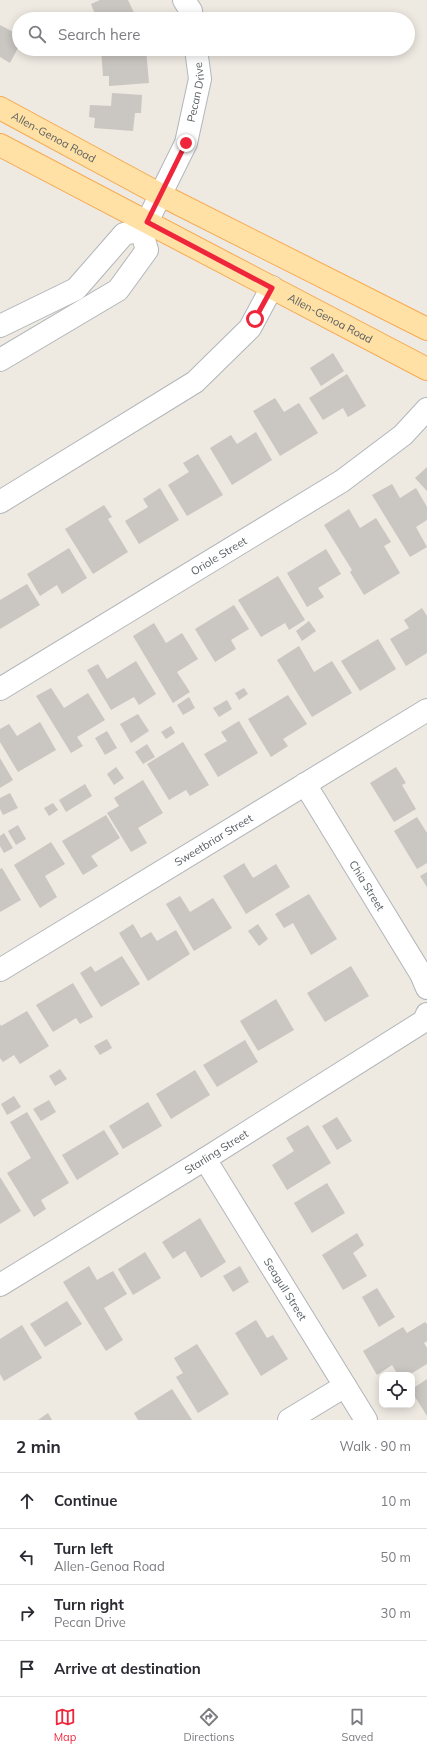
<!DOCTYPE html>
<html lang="en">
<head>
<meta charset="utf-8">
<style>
	:root { --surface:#fff; --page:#f2f2f3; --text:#2b2b33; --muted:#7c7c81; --line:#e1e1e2; --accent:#ef263b }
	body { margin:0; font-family:Mulish,sans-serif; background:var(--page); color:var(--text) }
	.controls { position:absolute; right:12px; bottom:12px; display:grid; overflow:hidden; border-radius:8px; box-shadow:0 2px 10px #0003 }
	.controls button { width:36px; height:36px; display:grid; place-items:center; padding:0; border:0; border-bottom:1px solid var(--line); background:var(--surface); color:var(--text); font:20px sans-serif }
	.stop { position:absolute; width:12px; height:12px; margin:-9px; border:3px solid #ef263b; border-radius:50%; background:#fff }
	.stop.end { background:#ef263b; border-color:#fff; box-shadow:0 1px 4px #0008 }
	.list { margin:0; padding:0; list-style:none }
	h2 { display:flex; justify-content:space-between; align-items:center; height:52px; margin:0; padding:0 16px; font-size:17px }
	h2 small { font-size:13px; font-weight:400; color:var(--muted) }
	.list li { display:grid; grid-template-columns:26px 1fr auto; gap:12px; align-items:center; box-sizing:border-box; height:56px; padding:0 16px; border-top:1px solid var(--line) }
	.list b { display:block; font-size:15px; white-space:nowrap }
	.list p { margin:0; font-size:13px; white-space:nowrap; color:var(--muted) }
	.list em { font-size:13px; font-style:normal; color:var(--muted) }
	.icon { flex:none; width:22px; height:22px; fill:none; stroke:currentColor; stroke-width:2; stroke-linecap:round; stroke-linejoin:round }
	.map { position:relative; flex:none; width:427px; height:1420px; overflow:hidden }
	.search { position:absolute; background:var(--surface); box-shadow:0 2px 10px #0003; left:12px; right:12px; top:12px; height:44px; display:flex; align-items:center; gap:10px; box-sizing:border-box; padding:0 14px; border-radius:22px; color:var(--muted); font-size:15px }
	.sheet { height:276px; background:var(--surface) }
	nav { display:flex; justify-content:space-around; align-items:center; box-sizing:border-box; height:56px; border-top:1px solid var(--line); background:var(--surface); font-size:11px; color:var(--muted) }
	nav a { display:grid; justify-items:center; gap:2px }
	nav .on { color:var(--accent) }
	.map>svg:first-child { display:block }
	.building { fill:#cac6c1 }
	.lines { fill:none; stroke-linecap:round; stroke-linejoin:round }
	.minor-casing { stroke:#b2b6ba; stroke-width:24 }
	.major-casing { stroke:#f6aa52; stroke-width:24 }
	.minor { stroke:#fff; stroke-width:22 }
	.major { stroke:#ffe0a5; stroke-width:22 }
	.route { stroke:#ef263b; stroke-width:5 }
	.labels { text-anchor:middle; stroke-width:3; stroke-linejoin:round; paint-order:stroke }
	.street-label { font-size:11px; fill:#5a6063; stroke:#fff }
</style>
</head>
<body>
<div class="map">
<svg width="427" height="1420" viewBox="0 0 427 1420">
	<rect width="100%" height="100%" fill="#eee9e1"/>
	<g class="building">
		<polygon points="100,0 128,0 137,19 97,19 91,4"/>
		<polygon points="0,25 19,35 19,46 10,63 0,57"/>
		<polygon points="101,49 146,49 149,83 109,86 109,76 103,76"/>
		<polygon points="112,93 142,95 141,113 135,113 133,131 94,128 95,118 89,117 90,105 111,106"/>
		<polygon points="333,353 344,371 321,386 310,368"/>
		<polygon points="347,374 366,406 348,417 343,408 323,420 309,398"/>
		<polygon points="275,398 284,412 299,403 318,433 280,456 253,411"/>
		<polygon points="256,432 272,460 232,485 210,448 231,435 237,444"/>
		<polygon points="198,454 223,495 187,516 168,485 189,472 183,463"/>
		<polygon points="427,467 427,491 415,478"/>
		<polygon points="392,484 400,498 416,488 427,507 427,520 416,527 427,547 410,557 372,495"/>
		<polygon points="160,488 179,520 139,544 125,521 148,507 143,499"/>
		<polygon points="104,505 112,517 108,519 128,552 93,574 65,529"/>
		<polygon points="349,509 360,528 376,518 391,542 384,546 400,573 364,595 350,572 352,570 324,525"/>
		<polygon points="69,548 87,578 62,594 57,585 40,596 27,574"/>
		<polygon points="326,549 341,574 318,588 324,597 307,607 287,573"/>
		<polygon points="278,576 305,620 289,630 285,623 261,637 238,600"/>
		<polygon points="27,584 40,605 0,629 0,600"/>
		<polygon points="234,605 249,629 231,640 236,649 215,662 195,629"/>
		<polygon points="422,608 427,616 427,653 406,666 390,639 409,628 404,620"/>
		<polygon points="309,621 316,631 302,641 296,631"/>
		<polygon points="154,623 166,643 182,633 198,659 177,672 190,692 173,703 133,636"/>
		<polygon points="378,639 396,669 360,691 341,661"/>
		<polygon points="299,646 314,672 332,661 352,693 312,717 277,660"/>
		<polygon points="136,661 156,694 139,705 134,697 111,710 87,670 98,664 107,679"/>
		<polygon points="51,688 64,708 88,693 105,720 77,737 83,746 71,753 36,696"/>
		<polygon points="244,688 248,694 239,700 235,693"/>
		<polygon points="288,695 307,724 283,739 288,746 271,757 248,719"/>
		<polygon points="189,697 195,708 183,715 177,705"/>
		<polygon points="227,700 232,709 219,717 213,708"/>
		<polygon points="138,714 149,731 131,743 120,724"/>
		<polygon points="239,721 258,753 218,777 204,754 227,741 221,732"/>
		<polygon points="40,722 56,750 18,772 0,742 0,729 9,724 17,736"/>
		<polygon points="171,726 175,733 166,739 161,732"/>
		<polygon points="107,731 117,748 105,755 95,738"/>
		<polygon points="183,742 209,785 190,796 186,790 169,800 147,764"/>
		<polygon points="147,744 155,757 143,764 135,752"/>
		<polygon points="0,758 13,780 0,788"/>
		<polygon points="116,767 124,778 114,785 107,774"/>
		<polygon points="396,767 406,783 402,785 416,809 394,822 370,783"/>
		<polygon points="143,780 163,813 138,828 147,843 131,852 107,813 119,806 114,798"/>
		<polygon points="85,784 92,796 66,812 59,800"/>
		<polygon points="10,793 18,808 3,815 0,809 0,798"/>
		<polygon points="53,803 58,810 49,816 44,808"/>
		<polygon points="106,815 120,838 91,856 98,866 83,875 62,841"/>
		<polygon points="417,817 427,833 427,863 417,869 394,831"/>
		<polygon points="18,825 26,839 16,845 8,831"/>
		<polygon points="4,833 13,848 4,853 0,846 0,836"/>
		<polygon points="51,842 65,864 45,876 57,897 40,908 14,865"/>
		<polygon points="244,863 253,878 276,864 290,887 246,914 223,876"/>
		<polygon points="2,868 21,900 0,912 0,869"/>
		<polygon points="427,872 427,887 420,876"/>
		<polygon points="309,894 337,939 311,955 293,923 284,928 275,914"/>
		<polygon points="180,896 190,912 213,898 232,928 194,951 166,904"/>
		<polygon points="133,924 141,938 151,932 157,941 176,930 190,954 148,981 119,933"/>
		<polygon points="258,924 268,939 259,946 248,931"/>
		<polygon points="122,956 140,984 101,1007 80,973 91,966 95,972"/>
		<polygon points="351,966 369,996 325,1022 307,993"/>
		<polygon points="73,983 93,1017 80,1024 76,1018 53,1032 36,1005"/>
		<polygon points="276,999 294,1030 258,1051 240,1021"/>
		<polygon points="27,1011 49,1046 20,1064 14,1055 3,1062 0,1058 0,1024 1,1026"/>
		<polygon points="107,1039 112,1048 100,1055 94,1046"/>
		<polygon points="245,1040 258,1062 217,1087 203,1065"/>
		<polygon points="60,1069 67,1079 55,1086 49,1076"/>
		<polygon points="195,1070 210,1095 171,1119 156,1094"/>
		<polygon points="14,1096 21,1107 7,1115 1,1104"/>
		<polygon points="49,1100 56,1112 41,1121 33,1109"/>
		<polygon points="148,1102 162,1126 123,1149 109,1126"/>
		<polygon points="27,1112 69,1183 41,1200 46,1209 34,1217 7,1173 31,1158 10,1122"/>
		<polygon points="337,1117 352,1141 337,1150 322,1126"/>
		<polygon points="308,1125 331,1163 287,1190 272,1165 294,1151 286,1138"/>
		<polygon points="104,1130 119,1154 77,1180 62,1155"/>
		<polygon points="0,1177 21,1211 0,1224"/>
		<polygon points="327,1183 345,1213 312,1233 294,1203"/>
		<polygon points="200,1218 226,1262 201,1278 185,1251 173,1259 162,1242"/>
		<polygon points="357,1233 364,1245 353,1253 367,1276 343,1290 322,1255"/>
		<polygon points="145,1252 161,1278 133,1295 118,1269"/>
		<polygon points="89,1266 97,1280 113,1271 127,1294 104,1308 123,1340 106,1351 63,1282"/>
		<polygon points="240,1266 249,1282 233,1292 223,1276"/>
		<polygon points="377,1288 395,1317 379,1327 362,1297"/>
		<polygon points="67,1301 82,1324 45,1347 30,1324"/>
		<polygon points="256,1320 267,1338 273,1335 288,1359 261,1376 235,1333"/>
		<polygon points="425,1322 427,1324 427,1341 424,1343 427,1348 427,1364 409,1375 398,1375 392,1365 377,1375 363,1351 403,1327 407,1333"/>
		<polygon points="22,1325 42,1358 4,1381 0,1374 0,1339"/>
		<polygon points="197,1344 229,1394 198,1413 176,1377 183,1373 174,1358"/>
		<polygon points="427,1379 427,1416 412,1392 412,1389"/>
		<polygon points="172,1389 192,1420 138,1420 134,1413"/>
		<polygon points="48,1413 52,1420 38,1420"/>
	</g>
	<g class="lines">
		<g class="minor-casing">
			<g id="minor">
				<polyline points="184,0 191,11 192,19"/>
				<path id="s1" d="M0 326 76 289 124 234 141 230 147 222 186 143 200 79 196 49"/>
				<polyline points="0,360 118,290 147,250 141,230"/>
				<polyline points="0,502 195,382 250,328 272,287"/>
				<path id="s2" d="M0 689 342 481 403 435 427 409"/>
				<path id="s3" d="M305 784 421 974 427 988"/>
				<path id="s4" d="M0 970 427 710"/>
				<path id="s5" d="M205 1159 366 1420"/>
				<path id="s6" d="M0 1285 205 1159 424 1021 427 1014"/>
				<polyline points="289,1420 345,1386"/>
			</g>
		</g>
		<g class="major-casing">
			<g id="major">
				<path id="s7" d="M0 108 161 195 427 329"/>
				<path id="s8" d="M0 145 427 369"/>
			</g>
		</g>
		<use href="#minor" class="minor"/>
		<use href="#major" class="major"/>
	</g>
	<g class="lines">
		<polyline class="route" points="186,143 147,222 272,288 255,319"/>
	</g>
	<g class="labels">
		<g class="street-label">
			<text dy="4" stroke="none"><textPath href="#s1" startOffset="325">Pecan Drive</textPath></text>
			<text dy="4" stroke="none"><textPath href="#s7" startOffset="61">Allen-Genoa Road</textPath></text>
			<text dy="4" stroke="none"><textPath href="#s8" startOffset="373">Allen-Genoa Road</textPath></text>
			<text dy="4" stroke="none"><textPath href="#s2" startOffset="256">Oriole Street</textPath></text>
			<text dy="4" stroke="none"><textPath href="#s4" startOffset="250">Sweetbriar Street</textPath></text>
			<text dy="4" stroke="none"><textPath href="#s3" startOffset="119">Chia Street</textPath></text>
			<text dy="4" stroke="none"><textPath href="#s6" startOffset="254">Starling Street</textPath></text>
			<text dy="4" stroke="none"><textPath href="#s5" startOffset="153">Seagull Street</textPath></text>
		</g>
	</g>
</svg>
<div class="controls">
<button><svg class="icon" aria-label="locate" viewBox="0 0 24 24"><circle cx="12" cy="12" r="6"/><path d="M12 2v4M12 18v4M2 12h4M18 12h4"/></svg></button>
</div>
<div class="stop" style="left:255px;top:319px"></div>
<div class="stop end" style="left:186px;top:143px"></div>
<div class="search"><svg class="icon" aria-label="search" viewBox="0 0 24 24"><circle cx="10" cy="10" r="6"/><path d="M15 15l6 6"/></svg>Search here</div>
</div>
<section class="sheet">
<h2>2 min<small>Walk · 90 m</small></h2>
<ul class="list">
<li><svg class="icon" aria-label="ahead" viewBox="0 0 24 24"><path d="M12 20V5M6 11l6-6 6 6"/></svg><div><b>Continue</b></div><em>10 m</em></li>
<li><svg class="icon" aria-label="left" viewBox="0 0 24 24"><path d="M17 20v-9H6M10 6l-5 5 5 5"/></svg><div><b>Turn left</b><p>Allen-Genoa Road</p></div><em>50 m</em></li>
<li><svg class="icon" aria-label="right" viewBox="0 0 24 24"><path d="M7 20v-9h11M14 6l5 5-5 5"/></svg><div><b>Turn right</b><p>Pecan Drive</p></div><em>30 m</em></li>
<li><svg class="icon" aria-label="arrive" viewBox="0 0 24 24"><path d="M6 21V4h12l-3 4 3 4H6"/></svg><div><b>Arrive at destination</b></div></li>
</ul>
</section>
<nav>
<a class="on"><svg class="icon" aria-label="map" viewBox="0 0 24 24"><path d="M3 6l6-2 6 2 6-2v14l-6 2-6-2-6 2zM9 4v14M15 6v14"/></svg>Map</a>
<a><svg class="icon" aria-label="directions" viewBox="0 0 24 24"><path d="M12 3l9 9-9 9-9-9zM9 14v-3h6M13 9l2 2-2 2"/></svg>Directions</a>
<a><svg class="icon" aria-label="saved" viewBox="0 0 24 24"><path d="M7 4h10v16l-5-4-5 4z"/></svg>Saved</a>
</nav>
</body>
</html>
